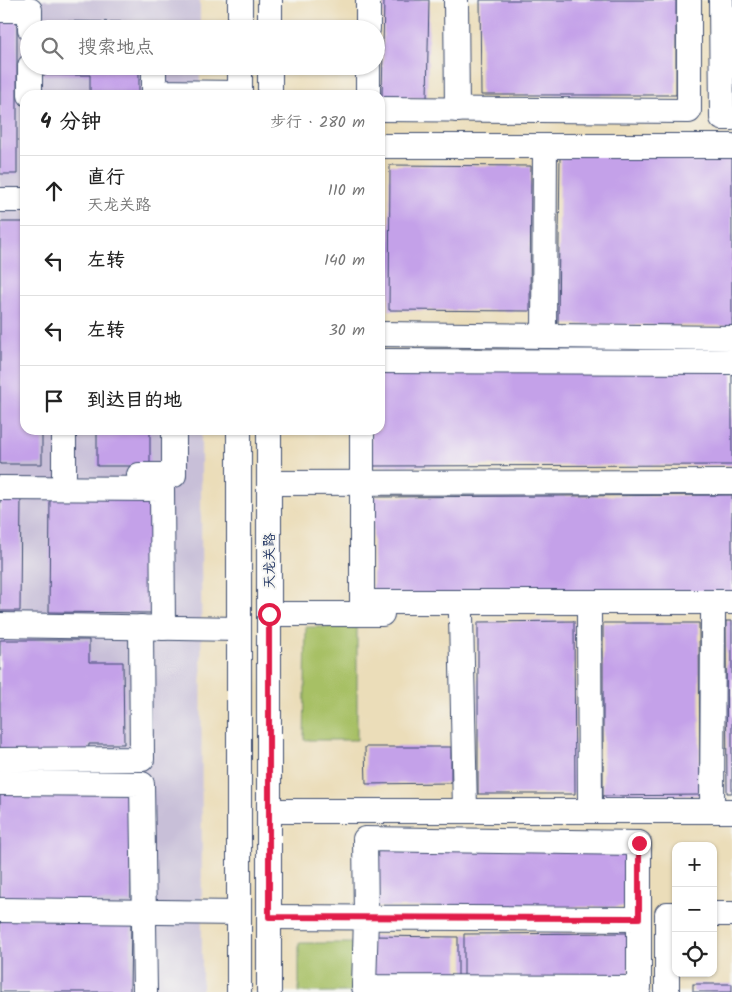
<!DOCTYPE html>
<html lang="zh">
<head>
<meta charset="utf-8">
<style>
	:root { --surface:#fff; --page:#f2f2f2; --text:#222; --muted:#767676; --line:#e0e0e0 }
	body { margin:0; font-family:Kalam,"LXGW WenKai TC",sans-serif; background:var(--page); color:var(--text) }
	.controls { position:absolute; right:15px; bottom:15px; display:grid; overflow:hidden; border-radius:10px; box-shadow:0 1px 4px #0004 }
	.controls button { width:45px; height:45px; display:grid; place-items:center; padding:0; border:0; border-bottom:1px solid var(--line); background:var(--surface); color:var(--text); font:25px sans-serif }
	.stop { position:absolute; width:15px; height:15px; margin:-11px; border:4px solid #e11d48; border-radius:50%; background:#fff }
	.stop.end { background:#e11d48; border-color:#fff; box-shadow:0 1px 5px #0008 }
	.list { margin:0; padding:0; list-style:none }
	h2 { display:flex; justify-content:space-between; align-items:center; height:65px; margin:0; padding:0 20px; font-size:21px }
	h2 small { font-size:16px; font-weight:400; color:var(--muted) }
	.list li { display:grid; grid-template-columns:32px 1fr auto; gap:15px; align-items:center; box-sizing:border-box; height:70px; padding:0 20px; border-top:1px solid var(--line) }
	.list b { display:block; font-size:19px; white-space:nowrap }
	.list p { margin:0; font-size:16px; white-space:nowrap; color:var(--muted) }
	.list em { font-size:16px; font-style:normal; color:var(--muted) }
	.icon { flex:none; width:28px; height:28px; fill:none; stroke:currentColor; stroke-width:2; stroke-linecap:round; stroke-linejoin:round }
	.map { position:relative; flex:none; width:732px; height:992px; overflow:hidden }
	.search { position:absolute; background:var(--surface); box-shadow:0 1px 4px #0004; left:20px; top:20px; width:365px; height:55px; display:flex; align-items:center; gap:12px; box-sizing:border-box; padding:0 18px; border-radius:28px; color:var(--muted); font-size:19px }
	.panel { position:absolute; background:var(--surface); box-shadow:0 1px 4px #0004; left:20px; top:90px; width:365px; height:345px; border-radius:15px }
	.map>svg:first-child { display:block }
	.industrial { fill:#c8bfd8 }
	.green { fill:#a7c065; stroke:#617862 }
	.building { fill:#c4a1e9 }
	.lines { fill:none; stroke-linecap:round; stroke-linejoin:round }
	.minor-casing { stroke:#3a496c; stroke-width:26 }
	.minor { stroke:#fff; stroke-width:24 }
	.route { stroke:#e11d48; stroke-width:6 }
	.labels { text-anchor:middle; stroke-width:4; stroke-linejoin:round; paint-order:stroke }
	.street-label { font-size:14px; fill:#1b2f5e; stroke:#f6f6f2 }
</style>
</head>
<body>
<div class="map">
<svg width="732" height="992" viewBox="0 0 732 992">
	<rect width="100%" height="100%" fill="#f6f6f2"/>
	<filter id="ink" filterUnits="userSpaceOnUse"><feTurbulence type="fractalNoise" baseFrequency=".02" numOctaves="2"/><feDisplacementMap in="SourceGraphic" scale="10" xChannelSelector="R" yChannelSelector="G"/><feConvolveMatrix kernelMatrix="1 2 1 2 8 2 1 2 1" color-interpolation-filters="sRGB"/></filter>
	<filter id="wash" filterUnits="userSpaceOnUse"><feTurbulence type="fractalNoise" baseFrequency=".0096" numOctaves="4" result="noise"/><feDisplacementMap in="SourceGraphic" scale="20" xChannelSelector="R" yChannelSelector="G"/><feGaussianBlur stdDeviation="1.12" result="paint"/><feColorMatrix in="noise" values="0 0 0 0 0 0 0 0 0 0 0 0 0 0 0 0 0 1.4 0 .05"/><feComposite in="paint" operator="in"/></filter>
	<g filter="url(#wash)">
		<rect width="100%" height="100%" fill="#ebddb9"/>
		<polygon class="industrial" points="0,0 200,0 200,29 29,29 29,66 200,66 200,95 25,95 25,430 201,430 202,992 0,992"/>
		<g class="green">
			<polygon points="306,627 357,627 357,740 304,740"/>
			<polygon points="299,943 357,943 356,992 299,992"/>
		</g>
		<g id="blocks">
			<g class="building">
				<polygon points="384,0 429,0 427,98 382,97"/>
				<polygon points="480,0 676,0 676,95 481,95"/>
				<rect x="0" y="18" width="17" height="156"/>
				<polygon points="44,21 139,22 139,29 44,29"/>
				<polygon points="44,66 139,66 139,95 90,95 90,75 43,75"/>
				<polygon points="560,153 732,155 732,326 558,324"/>
				<polygon points="390,165 531,166 530,311 389,310"/>
				<polygon points="0,222 25,222 25,430 42,430 42,464 0,464"/>
				<polygon points="732,366 732,465 371,466 371,430 380,430 380,367"/>
				<rect x="97" y="430" width="53" height="36"/>
				<polygon points="0,495 21,495 20,611 0,611"/>
				<polygon points="732,495 732,594 373,596 373,497"/>
				<polygon points="50,496 153,497 152,613 49,612"/>
				<polygon points="574,621 575,794 478,794 478,622"/>
				<polygon points="726,621 732,621 732,793 727,793"/>
				<polygon points="603,623 699,623 700,795 603,796"/>
				<polygon points="0,640 89,640 89,662 123,662 124,744 89,744 88,756 0,756"/>
				<polygon points="365,747 451,747 451,783 366,784"/>
				<polygon points="0,793 132,794 131,902 0,900"/>
				<polygon points="376,847 632,847 632,907 377,907"/>
				<polygon points="0,919 131,920 130,992 0,992"/>
				<polygon points="629,933 629,980 464,981 464,934"/>
				<polygon points="371,936 458,937 458,978 371,977"/>
				<rect x="693" y="984" width="39" height="8"/>
			</g>
		</g>
	</g>
	<g filter="url(#ink)">
		<use href="#blocks" fill-opacity="0" stroke="#3a496c" stroke-width="1"/>
		<g class="lines">
			<g class="minor-casing">
				<g id="minor">
					<polyline points="368,0 368,29"/>
					<polyline points="456,0 457,110"/>
					<polyline points="721,0 722,118 732,118"/>
					<polyline points="0,10 30,10 30,29"/>
					<polyline points="240,29 240,0"/>
					<polyline points="270,29 270,0"/>
					<polyline points="154,66 154,92 240,93"/>
					<polyline points="368,66 368,95"/>
					<polyline points="30,95 30,66"/>
					<polyline points="240,95 240,66"/>
					<polyline points="270,95 270,66"/>
					<polyline points="380,109 689,111 689,0"/>
					<polyline points="380,146 732,146"/>
					<polyline points="0,200 25,200"/>
					<polyline points="380,334 732,338"/>
					<polyline points="544,336 545,146"/>
					<polyline points="380,361 732,362"/>
					<polyline points="64,430 64,475"/>
					<polyline points="362,430 362,602 732,602"/>
					<polyline points="139,475 174,475 174,430"/>
					<polyline points="269,483 732,482"/>
					<polyline points="0,488 162,489 163,628"/>
					<polyline points="269,614 382,614"/>
					<polyline points="461,615 465,811"/>
					<polyline points="589,616 590,811"/>
					<polyline points="0,625 239,629"/>
					<polyline points="0,760 142,759 141,627"/>
					<polyline points="0,783 142,784 145,992"/>
					<polyline points="269,811 732,811"/>
					<polyline points="712,811 713,616"/>
					<polyline points="0,910 239,913"/>
					<polyline points="713,914 732,914"/>
					<polyline points="269,917 639,919 639,843 365,839 366,917 364,987 639,988 639,919"/>
					<polyline points="239,992 239,430"/>
					<polyline points="269,992 269,430"/>
					<polyline points="667,992 667,914 676,914"/>
				</g>
			</g>
			<use href="#minor" class="minor"/>
		</g>
	</g>
	<g class="lines" filter="url(#ink)">
		<polyline class="route" points="269,614 269,917 639,918 639,843"/>
	</g>
	<g class="labels">
		<g class="street-label">
			<text transform="translate(269 561) rotate(-90)" y="5">天龙关路</text>
		</g>
	</g>
</svg>
<div class="controls">
<button>+</button>
<button>−</button>
<button><svg class="icon" aria-label="locate" viewBox="0 0 24 24"><circle cx="12" cy="12" r="6"/><path d="M12 2v4M12 18v4M2 12h4M18 12h4"/></svg></button>
</div>
<div class="stop" style="left:269px;top:614px"></div>
<div class="stop end" style="left:639px;top:843px"></div>
<div class="search"><svg class="icon" aria-label="search" viewBox="0 0 24 24"><circle cx="10" cy="10" r="6"/><path d="M15 15l6 6"/></svg>搜索地点</div>
<section class="panel">
<h2>4 分钟<small>步行 · 280 m</small></h2>
<ul class="list">
<li><svg class="icon" aria-label="ahead" viewBox="0 0 24 24"><path d="M12 20V5M6 11l6-6 6 6"/></svg><div><b>直行</b><p>天龙关路</p></div><em>110 m</em></li>
<li><svg class="icon" aria-label="left" viewBox="0 0 24 24"><path d="M17 20v-9H6M10 6l-5 5 5 5"/></svg><div><b>左转</b></div><em>140 m</em></li>
<li><svg class="icon" aria-label="left" viewBox="0 0 24 24"><path d="M17 20v-9H6M10 6l-5 5 5 5"/></svg><div><b>左转</b></div><em>30 m</em></li>
<li><svg class="icon" aria-label="arrive" viewBox="0 0 24 24"><path d="M6 21V4h12l-3 4 3 4H6"/></svg><div><b>到达目的地</b></div></li>
</ul>
</section>
</div>
</body>
</html>
